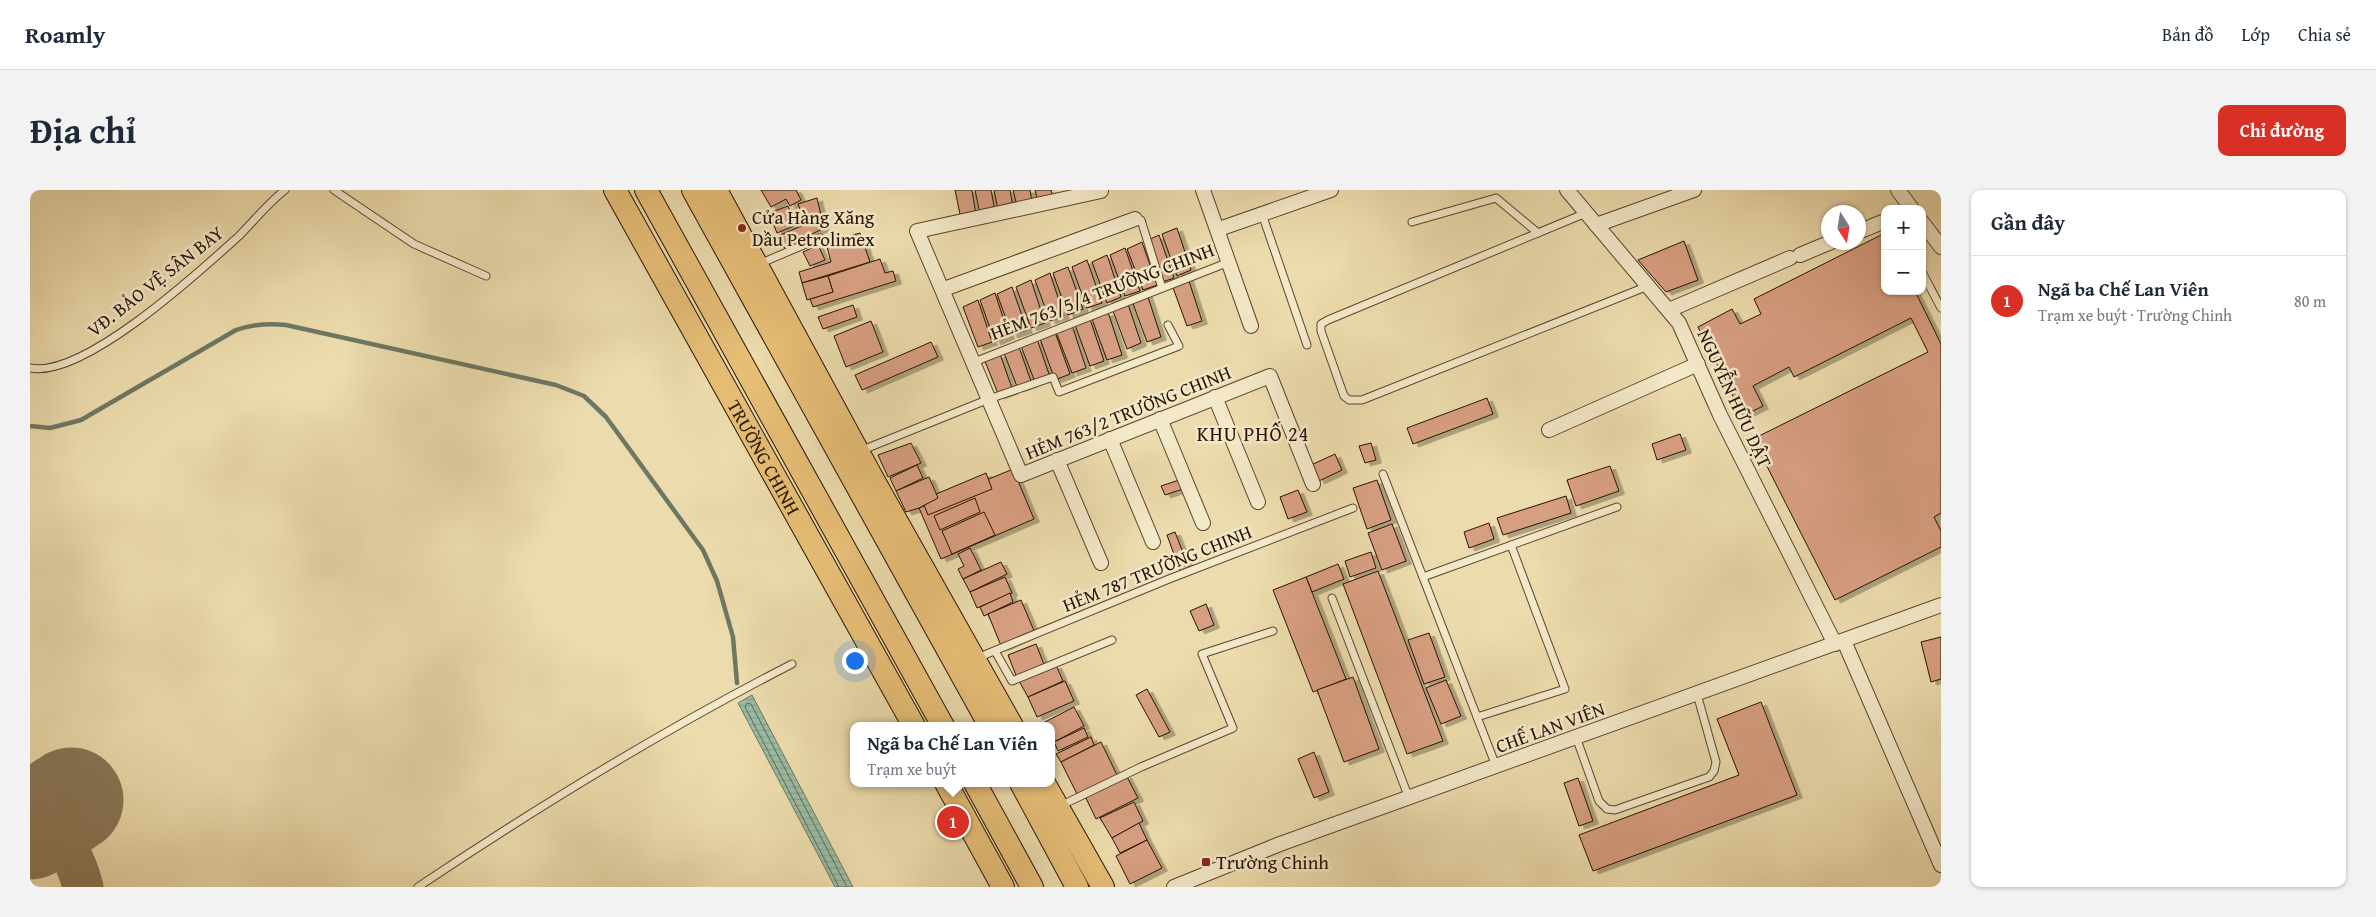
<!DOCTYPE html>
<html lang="vi">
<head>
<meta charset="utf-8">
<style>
	:root { --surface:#fff; --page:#f2f2f3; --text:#1f2937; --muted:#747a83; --line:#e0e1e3; --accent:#d93025 }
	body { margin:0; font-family:"Gentium Book Plus",serif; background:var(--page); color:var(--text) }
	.controls { position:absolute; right:15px; top:15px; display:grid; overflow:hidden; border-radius:10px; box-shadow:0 1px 4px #0004 }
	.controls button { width:45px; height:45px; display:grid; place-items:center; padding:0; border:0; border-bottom:1px solid var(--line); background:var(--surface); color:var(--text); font:25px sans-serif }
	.compass { position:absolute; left:1791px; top:15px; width:45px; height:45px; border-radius:50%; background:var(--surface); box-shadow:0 1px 4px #0004; rotate:168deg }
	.you { position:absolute; left:824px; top:470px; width:18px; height:18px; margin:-12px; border:4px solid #fff; border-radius:50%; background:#1a73e8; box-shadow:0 0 0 8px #1a73e833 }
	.badge { display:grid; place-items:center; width:32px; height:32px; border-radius:50%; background:var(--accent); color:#fff; font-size:16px; font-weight:700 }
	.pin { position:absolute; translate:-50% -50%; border:2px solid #fff; box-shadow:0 1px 5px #0006 }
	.popup { position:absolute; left:820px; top:532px; width:205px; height:65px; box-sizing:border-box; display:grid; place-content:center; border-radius:10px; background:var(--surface); filter:drop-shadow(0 1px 4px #0005); font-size:16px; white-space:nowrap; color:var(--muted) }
	.popup b { font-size:19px; color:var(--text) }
	.popup::after { content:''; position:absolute; left:50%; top:100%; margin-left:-10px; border:10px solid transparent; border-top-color:var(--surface) }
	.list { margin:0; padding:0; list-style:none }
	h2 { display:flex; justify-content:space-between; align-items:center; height:65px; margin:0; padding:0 20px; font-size:21px }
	h2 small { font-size:16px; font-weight:400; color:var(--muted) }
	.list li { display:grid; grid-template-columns:32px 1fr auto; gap:15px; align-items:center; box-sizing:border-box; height:90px; padding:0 20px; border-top:1px solid var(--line) }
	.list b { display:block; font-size:19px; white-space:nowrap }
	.list p { margin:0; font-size:16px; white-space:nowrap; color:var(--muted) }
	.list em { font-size:16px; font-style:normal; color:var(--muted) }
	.map { position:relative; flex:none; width:1911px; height:697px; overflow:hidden; border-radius:10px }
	header { display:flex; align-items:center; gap:30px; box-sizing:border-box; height:70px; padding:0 25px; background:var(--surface); border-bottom:1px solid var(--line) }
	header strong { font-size:24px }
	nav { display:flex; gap:28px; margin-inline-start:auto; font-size:18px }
	.intro { display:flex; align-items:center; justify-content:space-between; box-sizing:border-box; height:120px; padding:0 30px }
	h1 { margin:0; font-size:35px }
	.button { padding:12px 22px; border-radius:10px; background:var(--accent); color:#fff; font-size:18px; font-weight:700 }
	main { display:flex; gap:30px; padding:0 30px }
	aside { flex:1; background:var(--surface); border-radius:10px; box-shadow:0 1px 4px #0004 }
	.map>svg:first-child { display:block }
	.water { fill:url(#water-rules); stroke:#6c7863 }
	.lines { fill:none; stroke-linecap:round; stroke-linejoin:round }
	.shore { stroke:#616852; stroke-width:1 }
	.stream { stroke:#6c7863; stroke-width:4.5 }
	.taxiway { stroke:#8a7756; stroke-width:41 }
	.runway { stroke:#8a7756; stroke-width:105 }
	.building { fill:#d79f82; stroke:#281301; filter:url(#shadow) }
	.service-casing { stroke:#59452c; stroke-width:9 }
	.minor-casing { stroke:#59452c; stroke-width:16 }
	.primary-casing { stroke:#281301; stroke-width:24 }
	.service { stroke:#f3e8c9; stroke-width:7 }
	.minor { stroke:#f3e8c9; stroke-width:14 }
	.primary { stroke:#e6be76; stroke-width:22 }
	.poi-dot { fill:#8f2418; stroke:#f3e8c9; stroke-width:2 }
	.labels { text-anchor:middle; stroke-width:5; stroke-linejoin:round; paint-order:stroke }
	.poi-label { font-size:19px; fill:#281301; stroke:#f3e8c9; text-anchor:start }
	.street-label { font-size:19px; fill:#281301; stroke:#f3e8c9 }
	.neighbourhood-label { font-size:20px; letter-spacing:1px; fill:#281301; stroke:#f3e8c9 }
</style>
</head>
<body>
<header>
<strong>Roamly</strong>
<nav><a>Bản đồ</a><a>Lớp</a><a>Chia sẻ</a></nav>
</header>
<div class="intro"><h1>Địa chỉ</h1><a class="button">Chỉ đường</a></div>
<main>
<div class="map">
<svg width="1911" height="697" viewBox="0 0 1911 697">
	<defs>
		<pattern id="water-rules" width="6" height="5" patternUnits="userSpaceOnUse" patternTransform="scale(1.25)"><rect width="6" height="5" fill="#9abca4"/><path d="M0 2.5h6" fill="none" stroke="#85a18b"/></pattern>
		<filter id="shadow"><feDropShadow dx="5.5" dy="3" stdDeviation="0" flood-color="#0004"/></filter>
	</defs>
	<rect width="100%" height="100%" fill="#ecdbac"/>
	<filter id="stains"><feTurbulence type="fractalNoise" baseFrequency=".004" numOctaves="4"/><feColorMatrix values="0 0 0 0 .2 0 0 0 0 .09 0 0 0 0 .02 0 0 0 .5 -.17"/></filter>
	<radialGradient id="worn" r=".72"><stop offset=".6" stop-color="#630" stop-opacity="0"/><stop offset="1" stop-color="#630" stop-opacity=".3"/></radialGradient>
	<polygon class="water" points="722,505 823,697 805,697 708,513"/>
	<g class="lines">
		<polyline class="shore" points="809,697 715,517 717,513 721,514 817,697"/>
		<path class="stream" d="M0 236 20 238 51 230 206 140C223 134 238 133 256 135L526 195 554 206 576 227 673 360 687 391 703 447 707 493"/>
		<path class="taxiway" d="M0 597C20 628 44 661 53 697"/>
		<polyline class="runway" points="0,637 41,610"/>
	</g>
	<g class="building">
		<polygon points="731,0 766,0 771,10 760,16 756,9 741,17"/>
		<polygon points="925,0 942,0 946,25 931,29"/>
		<polygon points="945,0 961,0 965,21 950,24"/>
		<polygon points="964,0 980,0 983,17 968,20"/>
		<polygon points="983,0 1000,0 1002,12 987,16"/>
		<polygon points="1005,0 1021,0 1023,8 1008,12"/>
		<polygon points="787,8 794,38 754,58 748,46 776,34 768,14"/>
		<polygon points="758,16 766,35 747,43 739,23"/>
		<polygon points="1147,38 1161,80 1147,86 1132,44"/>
		<polygon points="830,43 840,72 772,93 769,82 801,72 796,53"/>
		<polygon points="1855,43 1855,101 1885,101 1911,154 1911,323 1904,327 1911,341 1911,357 1805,410 1723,249 1898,162 1881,128 1764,187 1759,177 1723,196 1733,216 1713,226 1668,137 1702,119 1710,134 1731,124 1724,109"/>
		<polygon points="1129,45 1144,88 1129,93 1114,52"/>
		<polygon points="1654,51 1668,90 1636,102 1608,70"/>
		<polygon points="1112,52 1127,95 1113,100 1097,59"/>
		<polygon points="788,55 795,70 780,76 773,62"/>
		<polygon points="1095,58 1110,101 1095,106 1080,65"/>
		<polygon points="1077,65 1091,107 1077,113 1062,72"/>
		<polygon points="850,69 855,83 863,81 866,91 783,117 780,109 803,102 798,86"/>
		<polygon points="1057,70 1072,113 1057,118 1042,77"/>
		<polygon points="1038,77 1053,119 1038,125 1023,83"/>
		<polygon points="1020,83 1034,126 1020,131 1005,90"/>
		<polygon points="798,86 803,102 777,110 772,93"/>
		<polygon points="1158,88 1172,131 1157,136 1142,95"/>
		<polygon points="1001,90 1015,133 1001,138 986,97"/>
		<polygon points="982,97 997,140 982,145 967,104"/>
		<polygon points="965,103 979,146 965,152 950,110"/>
		<polygon points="1117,104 1131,147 1117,152 1102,111"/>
		<polygon points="948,110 962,152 948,157 933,117"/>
		<polygon points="1097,111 1111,153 1097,159 1082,118"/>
		<polygon points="823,115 827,127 793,139 788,127"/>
		<polygon points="1078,122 1092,165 1077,170 1062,129"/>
		<polygon points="1060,129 1074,171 1060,176 1045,135"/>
		<polygon points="841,131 853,162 816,177 804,146"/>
		<polygon points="1042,135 1056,178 1042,183 1026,142"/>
		<polygon points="1025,142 1040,184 1025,190 1010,149"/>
		<polygon points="1007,149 1020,187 1005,192 991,156"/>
		<polygon points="901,152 908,167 832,200 825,185"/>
		<polygon points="989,157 1002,194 988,199 974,163"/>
		<polygon points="970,164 983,201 969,206 954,169"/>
		<polygon points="1457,208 1463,224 1383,254 1377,238"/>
		<polygon points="1650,244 1656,260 1627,270 1622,254"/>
		<polygon points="881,253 891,273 858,287 848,265"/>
		<polygon points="1341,253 1346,270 1335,273 1329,256"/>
		<polygon points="1305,264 1312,280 1289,291 1281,275"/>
		<polygon points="887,275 893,288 866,301 860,288"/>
		<polygon points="1580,276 1589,301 1546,316 1537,290"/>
		<polygon points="983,279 1004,329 911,369 889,318"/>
		<polygon points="956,283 962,299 898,325 892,310"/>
		<polygon points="899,287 908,308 889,318 876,322 866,301"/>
		<polygon points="1152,289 1156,298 1135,305 1131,296"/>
		<polygon points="1347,290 1361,330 1337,339 1323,298"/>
		<polygon points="1268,300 1277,322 1258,329 1250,307"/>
		<polygon points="1536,306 1541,323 1473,345 1467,328"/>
		<polygon points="945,308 950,322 910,340 904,326"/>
		<polygon points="954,322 965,345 922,364 912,341"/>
		<polygon points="1459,333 1464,349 1439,358 1434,342"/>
		<polygon points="1362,334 1376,371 1352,380 1338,343"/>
		<polygon points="1145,342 1159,378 1150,381 1137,345"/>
		<polygon points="940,358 951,380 933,389 928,379 934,376 928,364"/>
		<polygon points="1341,362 1346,378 1320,387 1315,371"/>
		<polygon points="971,372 977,384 940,402 933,389"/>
		<polygon points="1308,374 1314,389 1282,402 1276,387"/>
		<polygon points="1348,381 1413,551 1377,564 1313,394"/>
		<polygon points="975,387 982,403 947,418 940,402"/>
		<polygon points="1276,387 1316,489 1283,502 1243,400"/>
		<polygon points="980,403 983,412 954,426 950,417"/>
		<polygon points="991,410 1005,443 972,458 958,424"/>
		<polygon points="1176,414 1184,435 1169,441 1160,421"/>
		<polygon points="1399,443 1415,487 1394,494 1378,450"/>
		<polygon points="1911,447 1911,489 1901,492 1891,452"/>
		<polygon points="1006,454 1015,477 987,488 978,465"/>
		<polygon points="1026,475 1033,491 998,507 989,491"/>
		<polygon points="1323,487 1349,559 1314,572 1287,500"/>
		<polygon points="1416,490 1431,526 1411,534 1396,498"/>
		<polygon points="1035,491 1044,511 1007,527 998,507"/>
		<polygon points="1117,499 1140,542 1129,547 1106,505"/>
		<polygon points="1731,512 1767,605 1563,681 1549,645 1709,585 1687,529"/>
		<polygon points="1044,517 1054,536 1024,552 1022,536 1014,536 1013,533"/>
		<polygon points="1054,538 1058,547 1028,561 1024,552"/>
		<polygon points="1061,547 1064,555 1031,572 1026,564"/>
		<polygon points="1071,552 1088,587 1048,606 1031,572"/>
		<polygon points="1284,562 1299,602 1284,608 1268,569"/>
		<polygon points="1096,585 1108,608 1066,629 1055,606"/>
		<polygon points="1548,588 1563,631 1549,636 1534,593"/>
		<polygon points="1104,612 1113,631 1082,648 1070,628"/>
		<polygon points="1109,633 1117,650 1090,663 1082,648"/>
		<polygon points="1117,650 1132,678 1100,694 1086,666"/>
	</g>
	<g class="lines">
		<g class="service-casing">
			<g id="service">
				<polyline points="304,0 384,54 456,86"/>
				<polyline points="1556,23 1298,130 1291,134 1291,141 1314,206 1319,210 1332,210 1618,96"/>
				<polyline points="1232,24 1277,155"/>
				<polyline points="1105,29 1111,30 1132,98"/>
				<polyline points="1382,32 1466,8 1508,43"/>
				<polyline points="729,74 790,48"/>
				<polyline points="1892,82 1911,118"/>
				<polyline points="944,172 1199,72"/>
				<path d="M0 178C53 189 169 82 209 46 224 31 238 13 255 0"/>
				<polyline points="830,261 959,209 1023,187 1029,202 1149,156 1138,135"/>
				<polyline points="1353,284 1466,576"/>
				<polyline points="1393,387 1587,317"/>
				<polyline points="1302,408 1379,608"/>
				<polyline points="965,461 982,491 1082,450"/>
				<polyline points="947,468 1139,389 1323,318"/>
				<polyline points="1447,527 1535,499 1481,355"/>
				<polyline points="1546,547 1569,611 1577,619 1585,620 1679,587 1684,581 1686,572 1667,504"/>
				<polyline points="1030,616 1111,577 1203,538 1172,464 1243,441"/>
				<path d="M388 697C509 616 633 540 762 474"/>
			</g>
		</g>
		<g class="minor-casing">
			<g id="minor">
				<polyline points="1173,0 1221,136"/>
				<polyline points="1537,0 1649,133 1690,225 1805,454"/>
				<polyline points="1868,0 1882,19"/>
				<polyline points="1071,1 887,41 991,285 1240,186 1283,294"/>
				<polyline points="1892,32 1911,57"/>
				<polyline points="1566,35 1664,0"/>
				<polyline points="1189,39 1301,0"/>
				<polyline points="1828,42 1855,31"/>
				<polyline points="1770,65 1801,52"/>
				<polyline points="914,99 1105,29"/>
				<polyline points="1639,120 1760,68"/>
				<polyline points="1185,207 1228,312"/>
				<polyline points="1130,229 1173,333"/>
				<polyline points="1519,240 1668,174"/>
				<polyline points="1080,249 1123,352"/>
				<polyline points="1027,270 1071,373"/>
				<polyline points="1814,451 1911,675"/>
				<polyline points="1144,697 1250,654 1911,415"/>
			</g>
		</g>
		<g class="primary-casing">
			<g id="primary">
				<path id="s1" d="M585 0 884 536"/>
				<polyline points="616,0 913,536"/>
				<polyline points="663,0 960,536"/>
				<polyline points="686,0 845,293 982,536"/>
				<polyline points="916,593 973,697"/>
				<polyline points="945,593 1002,697"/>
				<polyline points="991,593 1047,697"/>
				<polyline points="1014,593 1073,697"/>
			</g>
		</g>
		<use href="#service" class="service"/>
		<use href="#minor" class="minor"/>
		<use href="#primary" class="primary"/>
	</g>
	<g class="poi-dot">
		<circle cx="712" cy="38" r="5"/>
		<rect x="1171" y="667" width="10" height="10" rx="2.5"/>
	</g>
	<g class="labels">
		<g class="poi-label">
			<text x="722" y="34">Cửa Hàng Xăng<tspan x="722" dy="22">Dầu Petrolimex</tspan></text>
			<text x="1186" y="679">Trường Chinh</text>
		</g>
		<g class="street-label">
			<text transform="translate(125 91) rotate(-38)" y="7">VĐ. BẢO VỆ SÂN BAY</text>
			<text transform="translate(1072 101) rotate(-21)" y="7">HẺM 763/5/4 TRƯỜNG CHINH</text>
			<text transform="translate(1705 208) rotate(65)" y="7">NGUYỄN HỮU DẬT</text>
			<text transform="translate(1098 222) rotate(-22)" y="7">HẺM 763/2 TRƯỜNG CHINH</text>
			<text dy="7" stroke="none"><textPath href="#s1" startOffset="306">TRƯỜNG CHINH</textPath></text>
			<text transform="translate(1127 378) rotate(-22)" y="7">HẺM 787 TRƯỜNG CHINH</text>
			<text transform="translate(1520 537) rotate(-20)" y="7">CHẾ LAN VIÊN</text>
		</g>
		<g class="neighbourhood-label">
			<text x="1223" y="251">KHU PHỐ 24</text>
		</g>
	</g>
	<rect width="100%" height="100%" filter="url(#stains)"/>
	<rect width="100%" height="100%" fill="url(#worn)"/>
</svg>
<div class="controls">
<button>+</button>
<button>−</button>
</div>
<svg class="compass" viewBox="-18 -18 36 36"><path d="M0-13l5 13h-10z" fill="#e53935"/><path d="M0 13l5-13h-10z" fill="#747a83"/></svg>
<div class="you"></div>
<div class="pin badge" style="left:923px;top:632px">1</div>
<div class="popup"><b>Ngã ba Chế Lan Viên</b>Trạm xe buýt</div>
</div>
<aside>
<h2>Gần đây<small></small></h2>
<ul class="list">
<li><span class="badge">1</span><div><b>Ngã ba Chế Lan Viên</b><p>Trạm xe buýt · Trường Chinh</p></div><em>80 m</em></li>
</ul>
</aside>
</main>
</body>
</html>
